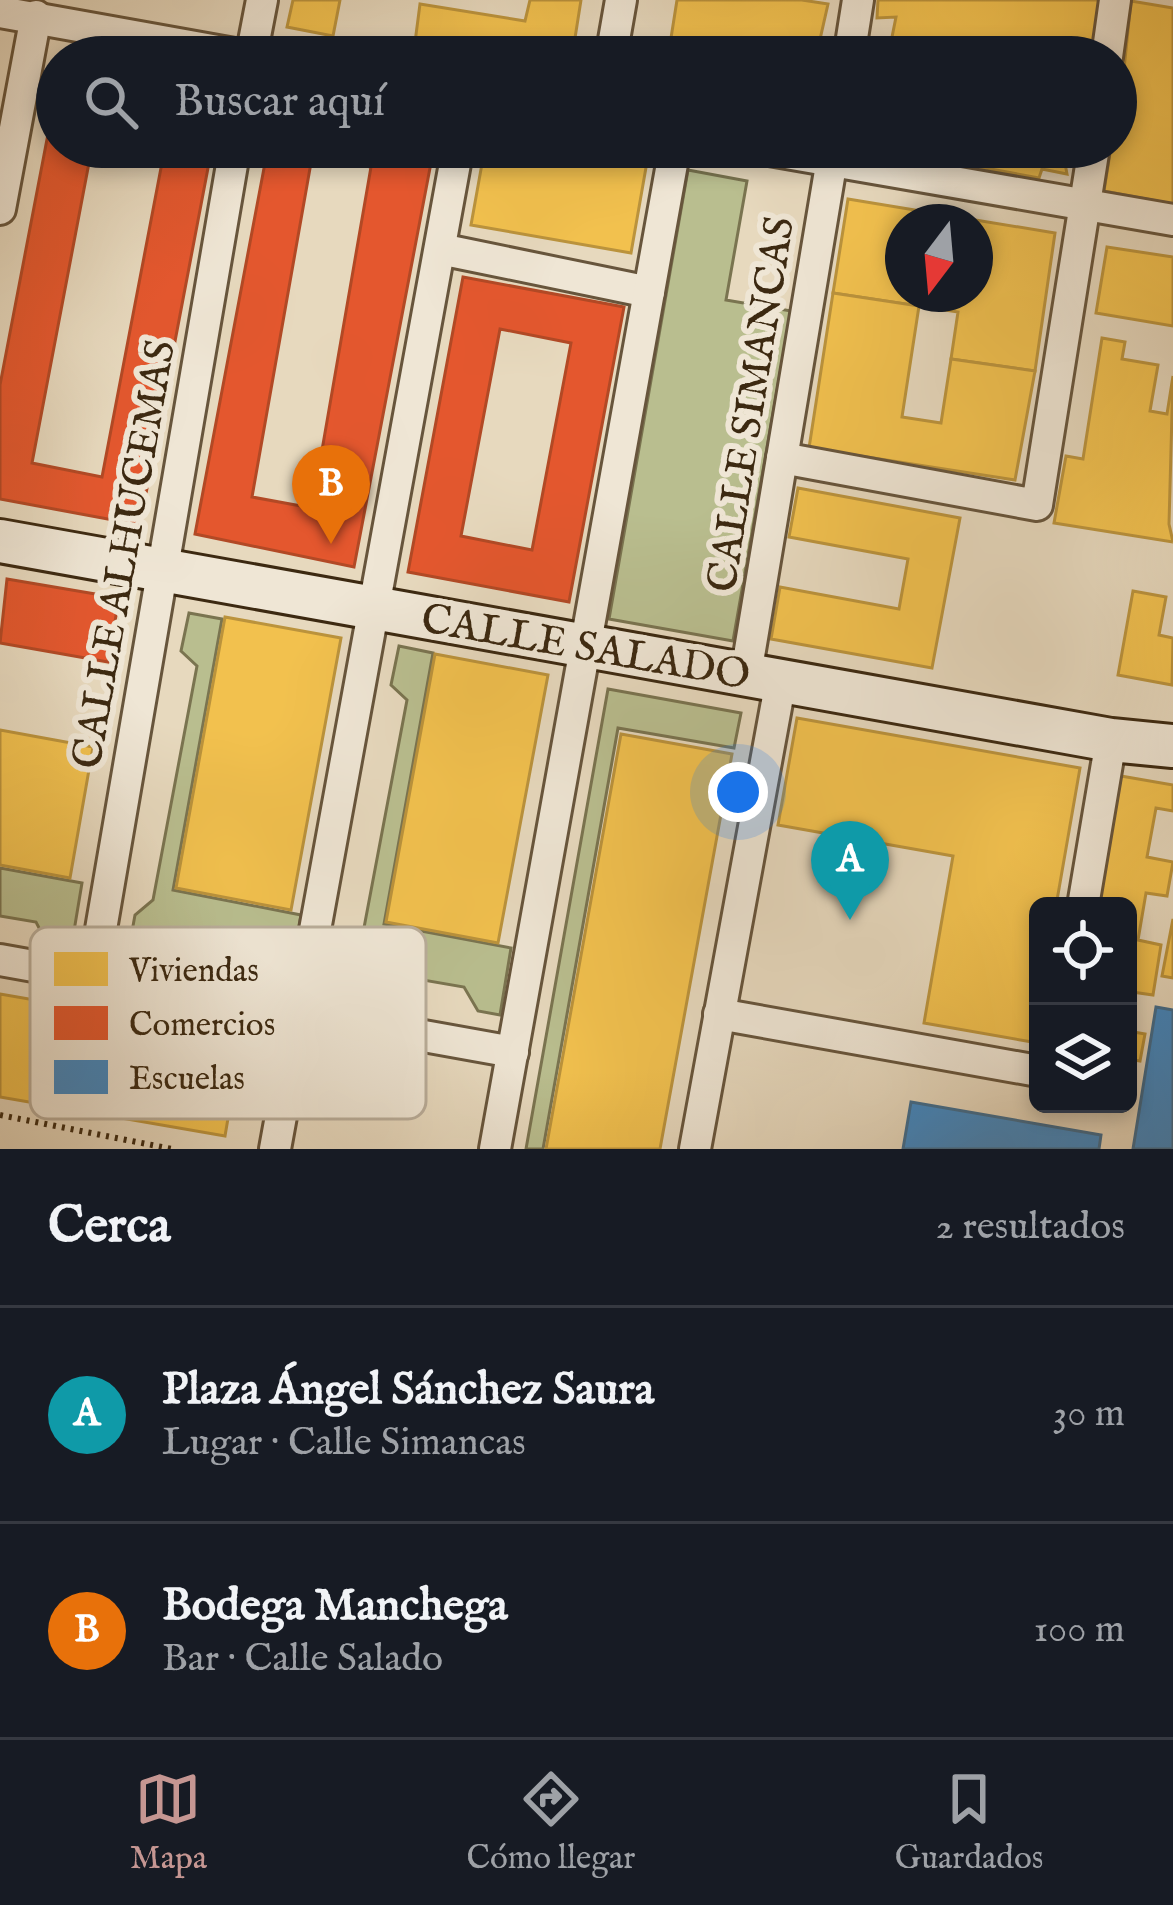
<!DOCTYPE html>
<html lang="es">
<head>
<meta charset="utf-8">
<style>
	:root { --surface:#171b24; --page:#20242c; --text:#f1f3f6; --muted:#9ea1a6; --line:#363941; --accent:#c59692 }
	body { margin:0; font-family:"IM FELL English",serif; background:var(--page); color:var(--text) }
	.controls { position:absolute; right:36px; bottom:36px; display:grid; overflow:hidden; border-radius:18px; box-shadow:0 6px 18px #0003 }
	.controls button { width:108px; height:108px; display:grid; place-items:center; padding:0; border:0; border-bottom:3px solid var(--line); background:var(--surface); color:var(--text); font:60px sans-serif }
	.compass { position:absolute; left:885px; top:204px; width:108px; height:108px; border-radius:50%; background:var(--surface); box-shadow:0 6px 18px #0003; rotate:196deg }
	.you { position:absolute; left:738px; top:792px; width:42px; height:42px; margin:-30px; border:9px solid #fff; border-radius:50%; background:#1a73e8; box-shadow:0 0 0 18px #1a73e833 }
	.badge { display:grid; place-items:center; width:78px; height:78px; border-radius:50%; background:var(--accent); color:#fff; font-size:39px; font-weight:700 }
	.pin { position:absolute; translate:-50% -99px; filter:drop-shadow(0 3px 6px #0008) }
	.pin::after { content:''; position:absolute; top:63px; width:42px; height:36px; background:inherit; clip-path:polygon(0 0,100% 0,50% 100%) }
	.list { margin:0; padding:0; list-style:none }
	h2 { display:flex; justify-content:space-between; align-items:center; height:156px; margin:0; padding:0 48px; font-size:51px }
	h2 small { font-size:39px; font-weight:400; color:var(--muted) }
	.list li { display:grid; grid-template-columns:78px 1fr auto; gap:36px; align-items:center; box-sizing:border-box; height:216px; padding:0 48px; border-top:3px solid var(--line) }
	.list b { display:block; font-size:45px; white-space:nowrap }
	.list p { margin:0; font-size:39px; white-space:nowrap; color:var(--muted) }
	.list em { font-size:39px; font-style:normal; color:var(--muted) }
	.icon { flex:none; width:66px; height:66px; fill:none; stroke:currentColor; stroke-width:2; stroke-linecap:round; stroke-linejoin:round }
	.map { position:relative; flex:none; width:1173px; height:1149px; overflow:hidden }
	.search { position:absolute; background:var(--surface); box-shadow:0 6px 18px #0003; left:36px; right:36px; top:36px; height:132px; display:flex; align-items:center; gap:30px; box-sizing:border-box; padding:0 42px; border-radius:66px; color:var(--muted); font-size:45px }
	.sheet { height:588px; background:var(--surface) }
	nav { display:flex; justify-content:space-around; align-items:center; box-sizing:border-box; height:168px; border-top:3px solid var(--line); background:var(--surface); font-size:33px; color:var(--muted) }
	nav a { display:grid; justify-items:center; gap:6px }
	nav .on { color:var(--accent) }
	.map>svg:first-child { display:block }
	.green { fill:#b9be8f; stroke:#7a7450; stroke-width:3 }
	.homes { fill:#f2c14e; stroke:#bb933c; stroke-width:3; fill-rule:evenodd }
	.shops { fill:#e4572e; stroke:#b24925; stroke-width:3; fill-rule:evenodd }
	.schools { fill:#3f88c5; stroke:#3e6c8f; stroke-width:3 }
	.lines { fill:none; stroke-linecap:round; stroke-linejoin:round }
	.street-casing { stroke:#67553c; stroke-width:36 }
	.secondary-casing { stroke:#3c2911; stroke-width:48 }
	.path { stroke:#3c2911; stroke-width:6; stroke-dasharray:3 6; stroke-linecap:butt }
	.street { stroke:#efe6d5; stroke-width:30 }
	.secondary { stroke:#efe6d5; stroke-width:42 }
	.labels { text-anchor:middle; stroke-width:12; stroke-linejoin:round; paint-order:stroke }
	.street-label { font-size:42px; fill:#3c2911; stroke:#efe6d5 }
	.key { fill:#efe6d5; stroke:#b9ad9a; stroke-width:3 }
	.key-label { font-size:33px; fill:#3c2911 }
</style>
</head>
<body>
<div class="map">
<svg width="1173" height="1149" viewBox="0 0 1173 1149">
	<rect width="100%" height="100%" fill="#e7d9be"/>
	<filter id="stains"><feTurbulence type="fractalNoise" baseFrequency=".00167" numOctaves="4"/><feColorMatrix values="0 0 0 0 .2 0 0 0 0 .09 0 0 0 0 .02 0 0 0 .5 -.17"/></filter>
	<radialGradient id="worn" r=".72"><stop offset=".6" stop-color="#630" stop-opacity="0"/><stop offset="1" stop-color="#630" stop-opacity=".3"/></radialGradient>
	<g class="green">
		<polygon points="688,170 747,181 726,300 791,311 733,641 609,619"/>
		<polygon points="189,613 222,619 173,890 301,915 290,980 268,977 254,953 173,939 151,957 128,953 135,915 153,900 197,666 181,651"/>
		<polygon points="399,646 433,653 384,924 511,948 500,1015 478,1011 464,987 383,973 361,992 338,987 345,949 363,933 407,700 391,685"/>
		<polygon points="608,689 741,713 734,748 618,728 543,1149 526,1149"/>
		<polygon points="0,868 82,883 71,949 49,947 36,922 0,916"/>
	</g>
	<g class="homes">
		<polygon points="293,0 340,0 333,36 287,27"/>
		<polygon points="530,0 581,0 572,57 453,57 414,50 420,4 525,21"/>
		<polygon points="677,0 802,0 828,4 816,57 668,57"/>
		<polygon points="878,0 1101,0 1093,57 1012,44 1009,57 888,57 896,17 877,18"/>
		<polygon points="1131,1 1173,8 1173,204 1104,191 1111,147 1116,147"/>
		<polygon points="485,147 596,147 648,156 631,253 471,225"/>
		<polygon points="872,147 1062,147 1067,174 1042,169 1039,178"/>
		<path d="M848 199 1055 233 1035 371 951 359 958 312 833 293ZM903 222H975V294H903Z"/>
		<polygon points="1107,247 1173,257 1173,326 1096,313"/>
		<polygon points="833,293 919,306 902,417 941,423 951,359 1035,371 1015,480 809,448"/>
		<polygon points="1102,338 1125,342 1122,359 1158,365 1150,411 1167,414 1173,376 1169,524 1173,542 1054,523 1066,456 1083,459"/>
		<polygon points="798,488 960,518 932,668 771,639 780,587 899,609 908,559 789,537"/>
		<polygon points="1133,591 1166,597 1159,635 1173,638 1172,685 1118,675"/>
		<polygon points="225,617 341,638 291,910 176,888"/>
		<polygon points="435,654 548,675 498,943 386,922"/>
		<polygon points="797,718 1080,768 1056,906 1038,906 1038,1007 1032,1042 924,1023 953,856 778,825"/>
		<polygon points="0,730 93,747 70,878 0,865"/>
		<polygon points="621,734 732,754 660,1149 546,1149"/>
		<polygon points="1121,776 1173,785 1173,811 1156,808 1147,857 1173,862 1167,896 1146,893 1138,940 1161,945 1153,995 1132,992 1128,1013 1128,906 1099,906"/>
		<polygon points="1173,919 1173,978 1162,976"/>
		<polygon points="0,994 242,1036 225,1136 0,1097"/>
		<polygon points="1128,1031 1145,1034 1140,1061 1128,1059"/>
	</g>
	<g class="shops">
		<polygon points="57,87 57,147 92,147 32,463 102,477 165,147 212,147 140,525 0,499 0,385"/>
		<path d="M268 147H434L354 567 195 534ZM312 157 371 167 312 508 252 497Z"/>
		<path d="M463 277 624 307 569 602 408 572ZM500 329 571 343 532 550 461 536Z"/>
		<polygon points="7,579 119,598 108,662 0,643"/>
	</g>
	<g class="schools">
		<polygon points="1156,1007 1173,1010 1173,1149 1133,1149"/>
		<polygon points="911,1102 1101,1135 1099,1149 903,1149"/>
	</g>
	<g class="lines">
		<g class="street-casing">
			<g id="street">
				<polyline points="0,12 251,57"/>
				<polyline points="251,57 262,0"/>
				<polyline points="611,57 621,0"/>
				<polyline points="849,57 858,0"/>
				<polyline points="1107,57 1115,0"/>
				<polyline points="752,147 1173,220"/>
				<polyline points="0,209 36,16"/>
				<polyline points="440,249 649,292"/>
				<polyline points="782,458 1037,505 1094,147"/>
				<polyline points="746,674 834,147"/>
				<polyline points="1083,906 1111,740"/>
				<polyline points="0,960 513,1052"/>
				<polyline points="93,976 235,147"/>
				<polyline points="719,1014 1038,1071"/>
				<polyline points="275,1149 458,147"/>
				<polyline points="495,1149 675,147"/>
				<polyline points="695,1149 781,680"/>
			</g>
		</g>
		<g class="secondary-casing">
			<polyline id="secondary" points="0,541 1111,740 1173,746"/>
		</g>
		<polyline class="path" points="0,1115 172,1149"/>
		<use href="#street" class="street"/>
		<use href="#secondary" class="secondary"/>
	</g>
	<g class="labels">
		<g class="street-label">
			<text transform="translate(749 404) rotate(-81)" y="15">CALLE SIMANCAS</text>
			<text transform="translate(122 554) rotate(-80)" y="15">CALLE ALHUCEMAS</text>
			<text transform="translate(586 645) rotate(10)" y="15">CALLE SALADO</text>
		</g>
	</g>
	<rect x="30" y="927" width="396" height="192" rx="18" class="key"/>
	<rect x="54" y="952" width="54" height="34" fill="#f2c14e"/>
	<rect x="54" y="1006" width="54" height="34" fill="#e4572e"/>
	<rect x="54" y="1060" width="54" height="34" fill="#3f88c5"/>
	<g class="key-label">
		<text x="129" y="981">Viviendas</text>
		<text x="129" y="1035">Comercios</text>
		<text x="129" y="1089">Escuelas</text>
	</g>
	<rect width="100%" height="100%" filter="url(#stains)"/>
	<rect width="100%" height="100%" fill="url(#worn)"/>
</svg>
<div class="controls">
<button><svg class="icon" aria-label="locate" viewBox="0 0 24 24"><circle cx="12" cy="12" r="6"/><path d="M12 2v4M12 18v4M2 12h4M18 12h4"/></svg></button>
<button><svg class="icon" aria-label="layers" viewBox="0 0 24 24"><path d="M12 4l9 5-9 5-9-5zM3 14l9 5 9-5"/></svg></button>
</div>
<svg class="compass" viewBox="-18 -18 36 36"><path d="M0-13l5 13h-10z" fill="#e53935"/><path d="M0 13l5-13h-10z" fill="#9ea1a6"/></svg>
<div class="you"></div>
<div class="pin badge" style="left:850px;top:920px;background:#0f9aa8">A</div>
<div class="pin badge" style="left:331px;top:544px;background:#e8710a">B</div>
<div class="search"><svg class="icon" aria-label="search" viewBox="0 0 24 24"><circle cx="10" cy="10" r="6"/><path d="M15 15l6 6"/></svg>Buscar aquí</div>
</div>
<section class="sheet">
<h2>Cerca<small>2 resultados</small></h2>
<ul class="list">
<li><span class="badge" style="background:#0f9aa8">A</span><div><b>Plaza Ángel Sánchez Saura</b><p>Lugar · Calle Simancas</p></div><em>30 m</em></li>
<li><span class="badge" style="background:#e8710a">B</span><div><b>Bodega Manchega</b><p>Bar · Calle Salado</p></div><em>100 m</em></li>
</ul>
</section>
<nav>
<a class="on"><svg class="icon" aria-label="map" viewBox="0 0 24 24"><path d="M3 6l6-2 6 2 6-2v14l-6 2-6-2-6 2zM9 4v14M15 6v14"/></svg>Mapa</a>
<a><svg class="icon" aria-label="directions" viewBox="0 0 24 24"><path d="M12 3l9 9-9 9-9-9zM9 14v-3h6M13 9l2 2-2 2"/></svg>Cómo llegar</a>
<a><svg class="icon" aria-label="saved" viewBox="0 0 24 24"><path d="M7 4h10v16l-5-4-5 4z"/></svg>Guardados</a>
</nav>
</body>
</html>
